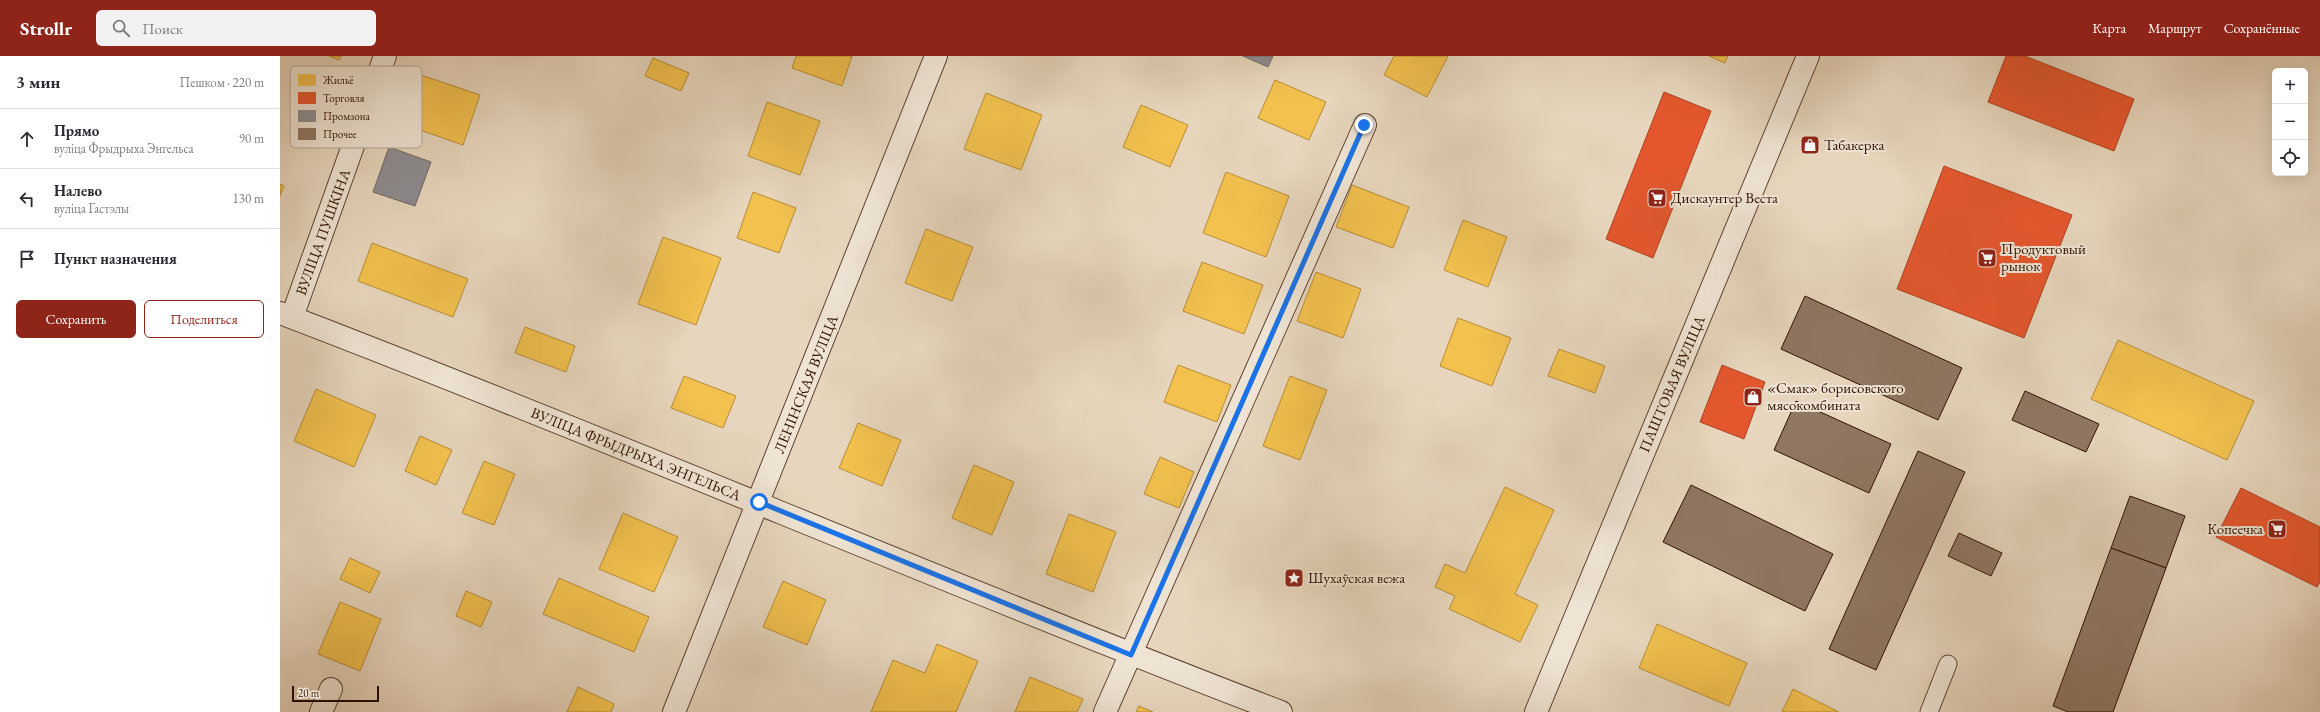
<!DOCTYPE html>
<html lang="ru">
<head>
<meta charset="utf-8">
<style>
	:root { --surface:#fff; --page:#f2f2f3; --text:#2b2b33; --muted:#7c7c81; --line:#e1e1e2; --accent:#8f2418 }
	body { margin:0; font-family:"EB Garamond",serif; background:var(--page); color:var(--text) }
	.controls { position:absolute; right:12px; top:12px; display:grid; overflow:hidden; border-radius:6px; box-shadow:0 4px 16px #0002 }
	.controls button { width:36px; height:36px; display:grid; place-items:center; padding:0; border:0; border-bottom:1px solid var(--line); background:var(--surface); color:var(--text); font:20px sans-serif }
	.scale { position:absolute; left:12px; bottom:10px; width:87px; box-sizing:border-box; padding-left:4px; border:2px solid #301001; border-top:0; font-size:11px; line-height:14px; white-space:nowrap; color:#301001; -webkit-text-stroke:3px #efe4d4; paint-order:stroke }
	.stop { position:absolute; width:12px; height:12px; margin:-9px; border:3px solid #1a73e8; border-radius:50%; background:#fff }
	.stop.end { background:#1a73e8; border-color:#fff; box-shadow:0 1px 4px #0008 }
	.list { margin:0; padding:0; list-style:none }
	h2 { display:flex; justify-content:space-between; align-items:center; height:52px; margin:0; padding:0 16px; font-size:17px }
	h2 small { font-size:13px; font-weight:400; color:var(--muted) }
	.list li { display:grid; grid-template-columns:26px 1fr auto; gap:12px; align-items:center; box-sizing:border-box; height:60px; padding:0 16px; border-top:1px solid var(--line) }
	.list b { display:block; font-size:15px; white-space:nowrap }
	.list p { margin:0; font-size:13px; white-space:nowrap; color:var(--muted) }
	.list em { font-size:13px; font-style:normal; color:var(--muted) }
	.actions { display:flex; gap:8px; padding:12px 16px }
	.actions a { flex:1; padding:9px 0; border:1px solid var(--accent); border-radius:6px; text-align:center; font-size:14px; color:var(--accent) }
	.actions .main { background:var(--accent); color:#fff }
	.icon { flex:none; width:22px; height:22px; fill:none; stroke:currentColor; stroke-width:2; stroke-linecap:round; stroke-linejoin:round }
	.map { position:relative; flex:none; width:2040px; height:656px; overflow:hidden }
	header { display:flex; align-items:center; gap:24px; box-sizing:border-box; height:56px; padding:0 20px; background:var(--accent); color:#fff }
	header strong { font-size:19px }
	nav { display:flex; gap:22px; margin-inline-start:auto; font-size:14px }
	.search { width:280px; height:36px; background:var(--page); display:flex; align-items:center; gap:10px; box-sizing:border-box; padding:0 14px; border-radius:6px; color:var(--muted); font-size:15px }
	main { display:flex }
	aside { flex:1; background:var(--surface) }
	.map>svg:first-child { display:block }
	.homes { fill:#f2c14e; stroke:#b88c37 }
	.shops { fill:#e4572e; stroke:#ae4220 }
	.industry { fill:#8d8d92; stroke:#716866 }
	.building { fill:#8f7763; stroke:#301001 }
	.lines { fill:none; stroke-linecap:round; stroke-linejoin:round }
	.lane-casing { stroke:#5e4230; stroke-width:19 }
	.street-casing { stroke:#5e4230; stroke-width:24 }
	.lane { stroke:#efe4d4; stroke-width:17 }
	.street { stroke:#efe4d4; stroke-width:22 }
	.route { stroke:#1a73e8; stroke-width:5 }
	.labels { text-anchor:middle; stroke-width:4; stroke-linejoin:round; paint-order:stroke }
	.poi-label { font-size:15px; fill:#301001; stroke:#efe4d4; text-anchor:start }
	.street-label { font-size:15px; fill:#301001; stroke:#efe4d4 }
	.key { fill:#efe4d4; stroke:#b6a495; stroke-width:1 }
	.key-label { font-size:11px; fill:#301001 }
</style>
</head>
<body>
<header>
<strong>Strollr</strong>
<div class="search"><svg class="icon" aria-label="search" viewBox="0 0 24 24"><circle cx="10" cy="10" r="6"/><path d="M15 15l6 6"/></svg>Поиск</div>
<nav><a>Карта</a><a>Маршрут</a><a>Сохранённые</a></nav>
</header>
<main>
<aside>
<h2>3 мин<small>Пешком · 220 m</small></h2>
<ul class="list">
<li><svg class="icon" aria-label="ahead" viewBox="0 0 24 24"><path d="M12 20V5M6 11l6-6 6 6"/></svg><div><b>Прямо</b><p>вуліца Фрыдрыха Энгельса</p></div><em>90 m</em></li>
<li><svg class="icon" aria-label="left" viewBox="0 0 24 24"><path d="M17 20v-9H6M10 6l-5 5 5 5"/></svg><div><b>Налево</b><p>вуліца Гастэлы</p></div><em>130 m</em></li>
<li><svg class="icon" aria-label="arrive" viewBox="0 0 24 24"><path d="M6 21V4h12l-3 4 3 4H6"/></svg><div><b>Пункт назначения</b></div></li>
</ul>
<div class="actions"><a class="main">Сохранить</a><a>Поделиться</a></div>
</aside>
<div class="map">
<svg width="2040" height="656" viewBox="0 0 2040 656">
	<rect width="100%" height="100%" fill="#e7d6bd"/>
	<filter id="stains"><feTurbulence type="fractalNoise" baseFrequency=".005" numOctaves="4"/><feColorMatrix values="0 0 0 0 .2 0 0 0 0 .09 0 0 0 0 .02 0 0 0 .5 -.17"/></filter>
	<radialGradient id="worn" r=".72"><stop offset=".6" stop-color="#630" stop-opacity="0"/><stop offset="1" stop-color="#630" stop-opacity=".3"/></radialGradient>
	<g class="homes">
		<polygon points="49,0 61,0 59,4"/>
		<polygon points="516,0 572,0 562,30 512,12"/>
		<polygon points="1114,0 1168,0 1147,41 1104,19"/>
		<polygon points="1429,0 1448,0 1445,7"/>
		<polygon points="373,2 409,17 401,35 365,20"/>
		<polygon points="141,19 200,39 183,89 123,68"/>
		<polygon points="995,24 1046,46 1029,84 978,62"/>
		<polygon points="706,37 762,59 741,114 684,93"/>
		<polygon points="487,46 540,65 520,119 468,100"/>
		<polygon points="861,49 908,69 890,111 843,91"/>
		<polygon points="946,116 1009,140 986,201 923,177"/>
		<polygon points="0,128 4,130 0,140"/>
		<polygon points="1072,129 1129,151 1113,192 1056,171"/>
		<polygon points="473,136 516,152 499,197 457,182"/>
		<polygon points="1183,164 1227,181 1208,231 1164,214"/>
		<polygon points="646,173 693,191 672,245 625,227"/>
		<polygon points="383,181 441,202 416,269 358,248"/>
		<polygon points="92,187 188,223 173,261 78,225"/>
		<polygon points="922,206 983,229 964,278 903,255"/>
		<polygon points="1036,216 1081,233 1063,282 1017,265"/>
		<polygon points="1178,262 1231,282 1212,330 1160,310"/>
		<polygon points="245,271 295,290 286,316 235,297"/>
		<polygon points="1838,284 1974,345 1947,404 1811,343"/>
		<polygon points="1279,293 1325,310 1315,337 1268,320"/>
		<polygon points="898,309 951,329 937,366 884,346"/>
		<polygon points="404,320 456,340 443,372 391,352"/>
		<polygon points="1010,320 1047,334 1020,404 983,390"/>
		<polygon points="36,333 96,359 74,411 14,385"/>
		<polygon points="578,367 621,384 602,430 559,412"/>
		<polygon points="140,380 172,394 156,429 125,415"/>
		<polygon points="880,401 914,416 899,452 864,438"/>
		<polygon points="204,405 235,418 214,469 182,457"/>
		<polygon points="694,409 734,426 712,479 672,462"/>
		<polygon points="1225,431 1274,454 1235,538 1258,549 1240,586 1169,553 1175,540 1155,531 1165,508 1185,517"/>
		<polygon points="343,457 398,481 374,536 319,513"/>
		<polygon points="789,458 836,476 813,536 766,518"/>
		<polygon points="70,502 100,516 90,537 60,523"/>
		<polygon points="279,522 369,561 354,596 263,558"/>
		<polygon points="503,525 546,544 527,589 483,571"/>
		<polygon points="186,535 212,546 201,571 176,560"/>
		<polygon points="60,546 101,563 80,615 38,598"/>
		<polygon points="1377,568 1467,607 1449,650 1359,612"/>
		<polygon points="657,588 698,605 676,656 591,656 613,604 645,617"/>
		<polygon points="750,621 803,643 797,656 735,656"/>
		<polygon points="298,631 334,648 331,656 287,656"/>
		<polygon points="1513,633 1559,656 1502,656"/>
		<polygon points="859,650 873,656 856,656"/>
	</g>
	<g class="shops">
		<polygon points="1726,0 1745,0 1854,43 1834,95 1708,46"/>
		<polygon points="1384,36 1431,55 1373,202 1326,183"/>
		<polygon points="1664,110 1792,159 1744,282 1617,233"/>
		<polygon points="1442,309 1485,326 1464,383 1420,366"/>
		<polygon points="1961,432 2040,471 2040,526 2037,531 1936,481"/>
	</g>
	<g class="industry">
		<polygon points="963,0 993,0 988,11"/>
		<polygon points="109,91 151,106 135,150 93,136"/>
	</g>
	<g class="building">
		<polygon points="1525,240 1682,312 1658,364 1501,293"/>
		<polygon points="1745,335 1819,368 1806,396 1732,364"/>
		<polygon points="1516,345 1611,388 1589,437 1494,394"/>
		<polygon points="1638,395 1685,416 1596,614 1549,593"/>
		<polygon points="1411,429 1553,498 1525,555 1383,486"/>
		<polygon points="1850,440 1905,460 1886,512 1831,492"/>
		<polygon points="1679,477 1722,497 1711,520 1668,500"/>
		<polygon points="1831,492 1886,512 1833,656 1788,656 1773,650"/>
	</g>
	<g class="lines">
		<g class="lane-casing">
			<polyline id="lane" points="1649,656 1668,608"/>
		</g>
		<g class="street-casing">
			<g id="street">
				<path d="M0 257C336 385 665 528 1001 656"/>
				<polyline points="12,261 105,0"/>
				<polyline points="41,656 51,633"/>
				<polyline points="394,656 656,0"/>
				<polyline points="825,656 1085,69"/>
				<polyline points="1256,656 1528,0"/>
			</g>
		</g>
		<use href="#lane" class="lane"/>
		<use href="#street" class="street"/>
	</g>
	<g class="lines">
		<polyline class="route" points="479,446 851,599 1084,69"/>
	</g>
	<defs>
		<g id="shop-square" transform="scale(1)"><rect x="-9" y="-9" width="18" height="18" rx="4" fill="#8f2418" stroke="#efe4d4"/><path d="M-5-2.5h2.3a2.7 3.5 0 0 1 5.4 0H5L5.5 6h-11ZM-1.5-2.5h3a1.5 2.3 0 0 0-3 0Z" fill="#fff"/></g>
		<g id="supermarket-square" transform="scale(1)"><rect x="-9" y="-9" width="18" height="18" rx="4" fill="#8f2418" stroke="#efe4d4"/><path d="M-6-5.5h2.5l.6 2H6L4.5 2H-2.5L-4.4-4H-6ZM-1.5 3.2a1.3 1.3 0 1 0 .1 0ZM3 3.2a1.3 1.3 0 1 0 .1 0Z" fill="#fff"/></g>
		<g id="sight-square" transform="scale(1)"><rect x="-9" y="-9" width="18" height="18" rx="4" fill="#8f2418" stroke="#efe4d4"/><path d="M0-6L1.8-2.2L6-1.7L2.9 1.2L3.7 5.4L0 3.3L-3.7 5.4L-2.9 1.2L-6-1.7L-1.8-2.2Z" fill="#fff"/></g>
	</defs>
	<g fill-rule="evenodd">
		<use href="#shop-square" x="1530" y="89"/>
		<use href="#supermarket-square" x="1377" y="142"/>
		<use href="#supermarket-square" x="1707" y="202"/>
		<use href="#shop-square" x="1473" y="341"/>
		<use href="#supermarket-square" x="1997" y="473"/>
		<use href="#sight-square" x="1014" y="522"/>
	</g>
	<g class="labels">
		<g class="poi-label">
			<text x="1544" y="94">Табакерка</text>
			<text x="1391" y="147">Дискаунтер Веста</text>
			<text x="1721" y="198">Продуктовый<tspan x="1721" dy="17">рынок</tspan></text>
			<text x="1487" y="337">«Смак» борисовского<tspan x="1487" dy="17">мясокомбината</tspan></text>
			<text x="1983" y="478" text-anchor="end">Копеечка</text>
			<text x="1028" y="527">Шухаўская вежа</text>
		</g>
		<g class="street-label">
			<text transform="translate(43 176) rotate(-70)" y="5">ВУЛІЦА ПУШКІНА</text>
			<text transform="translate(526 328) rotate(-68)" y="5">ЛЕНІНСКАЯ ВУЛІЦА</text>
			<text transform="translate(1392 328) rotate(-67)" y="5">ПАШТОВАЯ ВУЛІЦА</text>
			<text transform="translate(356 398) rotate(22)" y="5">ВУЛІЦА ФРЫДРЫХА ЭНГЕЛЬСА</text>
		</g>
	</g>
	<rect x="10" y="10" width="132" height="82" rx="6" class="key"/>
	<rect x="18" y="18" width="18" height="12" fill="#f2c14e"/>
	<rect x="18" y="36" width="18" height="12" fill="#e4572e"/>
	<rect x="18" y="54" width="18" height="12" fill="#8d8d92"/>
	<rect x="18" y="72" width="18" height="12" fill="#8f7763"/>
	<g class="key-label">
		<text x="43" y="28">Жильё</text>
		<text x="43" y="46">Торговля</text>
		<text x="43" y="64">Промзона</text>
		<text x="43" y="82">Прочее</text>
	</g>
	<rect width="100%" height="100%" filter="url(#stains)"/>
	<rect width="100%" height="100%" fill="url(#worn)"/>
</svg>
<div class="controls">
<button>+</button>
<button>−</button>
<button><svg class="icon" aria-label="locate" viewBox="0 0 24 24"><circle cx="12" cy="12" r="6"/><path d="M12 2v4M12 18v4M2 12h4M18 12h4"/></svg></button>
</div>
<div class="scale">20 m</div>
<div class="stop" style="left:479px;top:446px"></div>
<div class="stop end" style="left:1084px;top:69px"></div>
</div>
</main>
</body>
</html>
